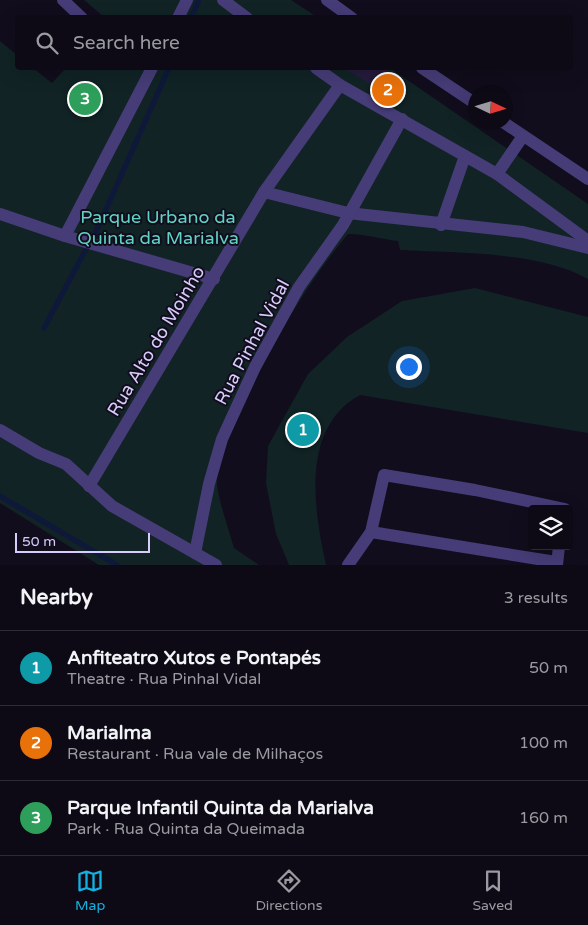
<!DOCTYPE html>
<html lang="en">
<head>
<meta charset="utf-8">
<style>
	:root { --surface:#0d0a15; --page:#16131e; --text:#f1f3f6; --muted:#9a9aa0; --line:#2d2b34; --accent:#13b1e0 }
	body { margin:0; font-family:"Varela Round",sans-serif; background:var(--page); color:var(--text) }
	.controls { position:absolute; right:15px; bottom:15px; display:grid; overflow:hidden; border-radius:5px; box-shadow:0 5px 20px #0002 }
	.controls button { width:45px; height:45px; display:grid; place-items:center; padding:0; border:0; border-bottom:1px solid var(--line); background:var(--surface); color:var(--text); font:25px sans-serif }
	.compass { position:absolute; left:468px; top:85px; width:45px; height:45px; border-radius:50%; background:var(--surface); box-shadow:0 5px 20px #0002; rotate:94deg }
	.scale { position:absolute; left:15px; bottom:12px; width:135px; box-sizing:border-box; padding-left:5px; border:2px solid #d7ccfb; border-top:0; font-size:14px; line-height:18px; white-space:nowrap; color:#d7ccfb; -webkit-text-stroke:4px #110d1c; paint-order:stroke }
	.you { position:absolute; left:408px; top:366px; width:18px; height:18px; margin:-12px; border:4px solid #fff; border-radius:50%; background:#1a73e8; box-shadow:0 0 0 8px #1a73e833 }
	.badge { display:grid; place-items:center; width:32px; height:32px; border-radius:50%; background:var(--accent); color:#fff; font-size:16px; font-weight:700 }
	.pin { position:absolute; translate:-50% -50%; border:2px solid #fff; box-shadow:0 1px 5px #0006 }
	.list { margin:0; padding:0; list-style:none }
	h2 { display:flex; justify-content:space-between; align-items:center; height:65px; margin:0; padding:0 20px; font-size:21px }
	h2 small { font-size:16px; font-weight:400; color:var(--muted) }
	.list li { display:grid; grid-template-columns:32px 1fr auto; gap:15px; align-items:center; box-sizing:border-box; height:75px; padding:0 20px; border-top:1px solid var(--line) }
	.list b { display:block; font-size:19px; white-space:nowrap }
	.list p { margin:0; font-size:16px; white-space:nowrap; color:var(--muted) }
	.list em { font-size:16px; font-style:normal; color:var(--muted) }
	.icon { flex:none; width:28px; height:28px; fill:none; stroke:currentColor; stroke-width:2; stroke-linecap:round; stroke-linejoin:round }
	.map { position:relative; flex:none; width:588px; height:565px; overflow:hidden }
	.search { position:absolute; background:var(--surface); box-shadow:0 5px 20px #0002; left:15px; right:15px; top:15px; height:55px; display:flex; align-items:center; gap:12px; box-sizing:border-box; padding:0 18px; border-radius:5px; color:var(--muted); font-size:19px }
	.sheet { height:290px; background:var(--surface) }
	nav { display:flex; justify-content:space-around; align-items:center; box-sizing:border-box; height:70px; border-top:1px solid var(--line); background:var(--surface); font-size:14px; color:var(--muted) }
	nav a { display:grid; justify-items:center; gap:2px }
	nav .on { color:var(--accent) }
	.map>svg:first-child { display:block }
	.green { fill:#112325 }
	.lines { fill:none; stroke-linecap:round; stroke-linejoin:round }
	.stream { stroke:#0e1939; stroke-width:5.5 }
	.building { fill:#251b3b }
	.minor { stroke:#463c77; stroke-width:12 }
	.labels { text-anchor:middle; stroke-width:4; stroke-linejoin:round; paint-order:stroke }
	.park-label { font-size:18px; fill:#60d3c5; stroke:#110d1c }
	.street-label { font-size:18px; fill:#d7ccfb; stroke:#110d1c }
</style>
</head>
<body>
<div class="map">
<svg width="588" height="565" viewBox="0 0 588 565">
	<rect width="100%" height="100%" fill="#110d1c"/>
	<g class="green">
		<polygon points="84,0 291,0 317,17 104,17"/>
		<path d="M0 41 17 55 18 68H33L52 83 66 68H114L117 69 118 68H390L588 204V279C539 251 456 253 400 250L398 241C381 239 365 234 348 234 303 288 269 349 240 413 231 434 220 455 217 478 215 491 230 533 234 548L259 565H99L0 503Z"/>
		<path d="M475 288 588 317V433L360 395C300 428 314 510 326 565H289L276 534 266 483 268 446 308 374 347 337 402 301Z"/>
	</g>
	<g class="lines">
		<g class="stream">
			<polyline points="191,18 199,0"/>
			<polyline points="95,234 169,68"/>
			<polyline points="44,328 86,249"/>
			<polyline points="0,496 117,565"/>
		</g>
	</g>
	<polygon class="building" points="344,68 383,68 404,81 392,98"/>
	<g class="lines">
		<g class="minor">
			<polyline points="63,0 82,18"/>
			<polyline points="223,0 247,18"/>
			<polyline points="327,0 352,18"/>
			<polyline points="178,18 187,0"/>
			<polyline points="152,68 65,236 214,279"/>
			<polyline points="316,68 340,85 497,174 588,241"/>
			<polyline points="422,68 476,104"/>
			<polyline points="503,122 588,179"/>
			<polyline points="497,174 523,136"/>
			<polyline points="264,192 348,213 523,232 588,248"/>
			<polyline points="0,214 65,236"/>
			<polyline points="441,225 465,156"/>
			<polyline points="0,430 39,453 66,464 112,506 216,565"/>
			<polyline points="89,486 264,192 340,85"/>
			<polyline points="371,532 556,562"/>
			<polyline points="195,553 209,484 222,439 255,367 299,287 343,225 402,119"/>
			<polyline points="348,565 371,532 384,475 475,490 565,509"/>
			<polyline points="557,565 559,546"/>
		</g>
	</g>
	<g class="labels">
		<g class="park-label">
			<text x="158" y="223">Parque Urbano da<tspan x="158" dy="21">Quinta da Marialva</tspan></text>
		</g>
		<g class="street-label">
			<text transform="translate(156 341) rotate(-59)" y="6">Rua Alto do Moinho</text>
			<text transform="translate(252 342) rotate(-62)" y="6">Rua Pinhal Vidal</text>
		</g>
	</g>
</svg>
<div class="controls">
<button><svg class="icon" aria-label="layers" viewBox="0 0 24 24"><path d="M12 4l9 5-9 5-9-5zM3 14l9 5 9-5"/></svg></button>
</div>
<svg class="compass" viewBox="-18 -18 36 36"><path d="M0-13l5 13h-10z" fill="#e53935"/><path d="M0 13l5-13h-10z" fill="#9a9aa0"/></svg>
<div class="scale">50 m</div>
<div class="you"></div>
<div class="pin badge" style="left:303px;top:430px;background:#0f9aa8">1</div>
<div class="pin badge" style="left:388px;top:90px;background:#e8710a">2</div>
<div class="pin badge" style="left:85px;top:99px;background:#2e9e5b">3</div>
<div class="search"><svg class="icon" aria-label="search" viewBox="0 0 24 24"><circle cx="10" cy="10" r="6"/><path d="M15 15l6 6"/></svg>Search here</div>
</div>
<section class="sheet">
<h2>Nearby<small>3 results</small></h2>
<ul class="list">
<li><span class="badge" style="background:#0f9aa8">1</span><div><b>Anfiteatro Xutos e Pontapés</b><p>Theatre · Rua Pinhal Vidal</p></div><em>50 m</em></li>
<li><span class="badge" style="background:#e8710a">2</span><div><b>Marialma</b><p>Restaurant · Rua vale de Milhaços</p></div><em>100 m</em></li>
<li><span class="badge" style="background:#2e9e5b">3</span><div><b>Parque Infantil Quinta da Marialva</b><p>Park · Rua Quinta da Queimada</p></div><em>160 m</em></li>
</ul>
</section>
<nav>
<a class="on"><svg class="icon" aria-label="map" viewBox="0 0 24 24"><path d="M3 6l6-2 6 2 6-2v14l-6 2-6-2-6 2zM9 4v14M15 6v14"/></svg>Map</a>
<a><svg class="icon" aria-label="directions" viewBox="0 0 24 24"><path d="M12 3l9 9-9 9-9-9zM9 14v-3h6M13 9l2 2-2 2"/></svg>Directions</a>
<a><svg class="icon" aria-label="saved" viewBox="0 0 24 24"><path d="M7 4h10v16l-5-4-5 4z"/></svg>Saved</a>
</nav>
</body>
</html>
